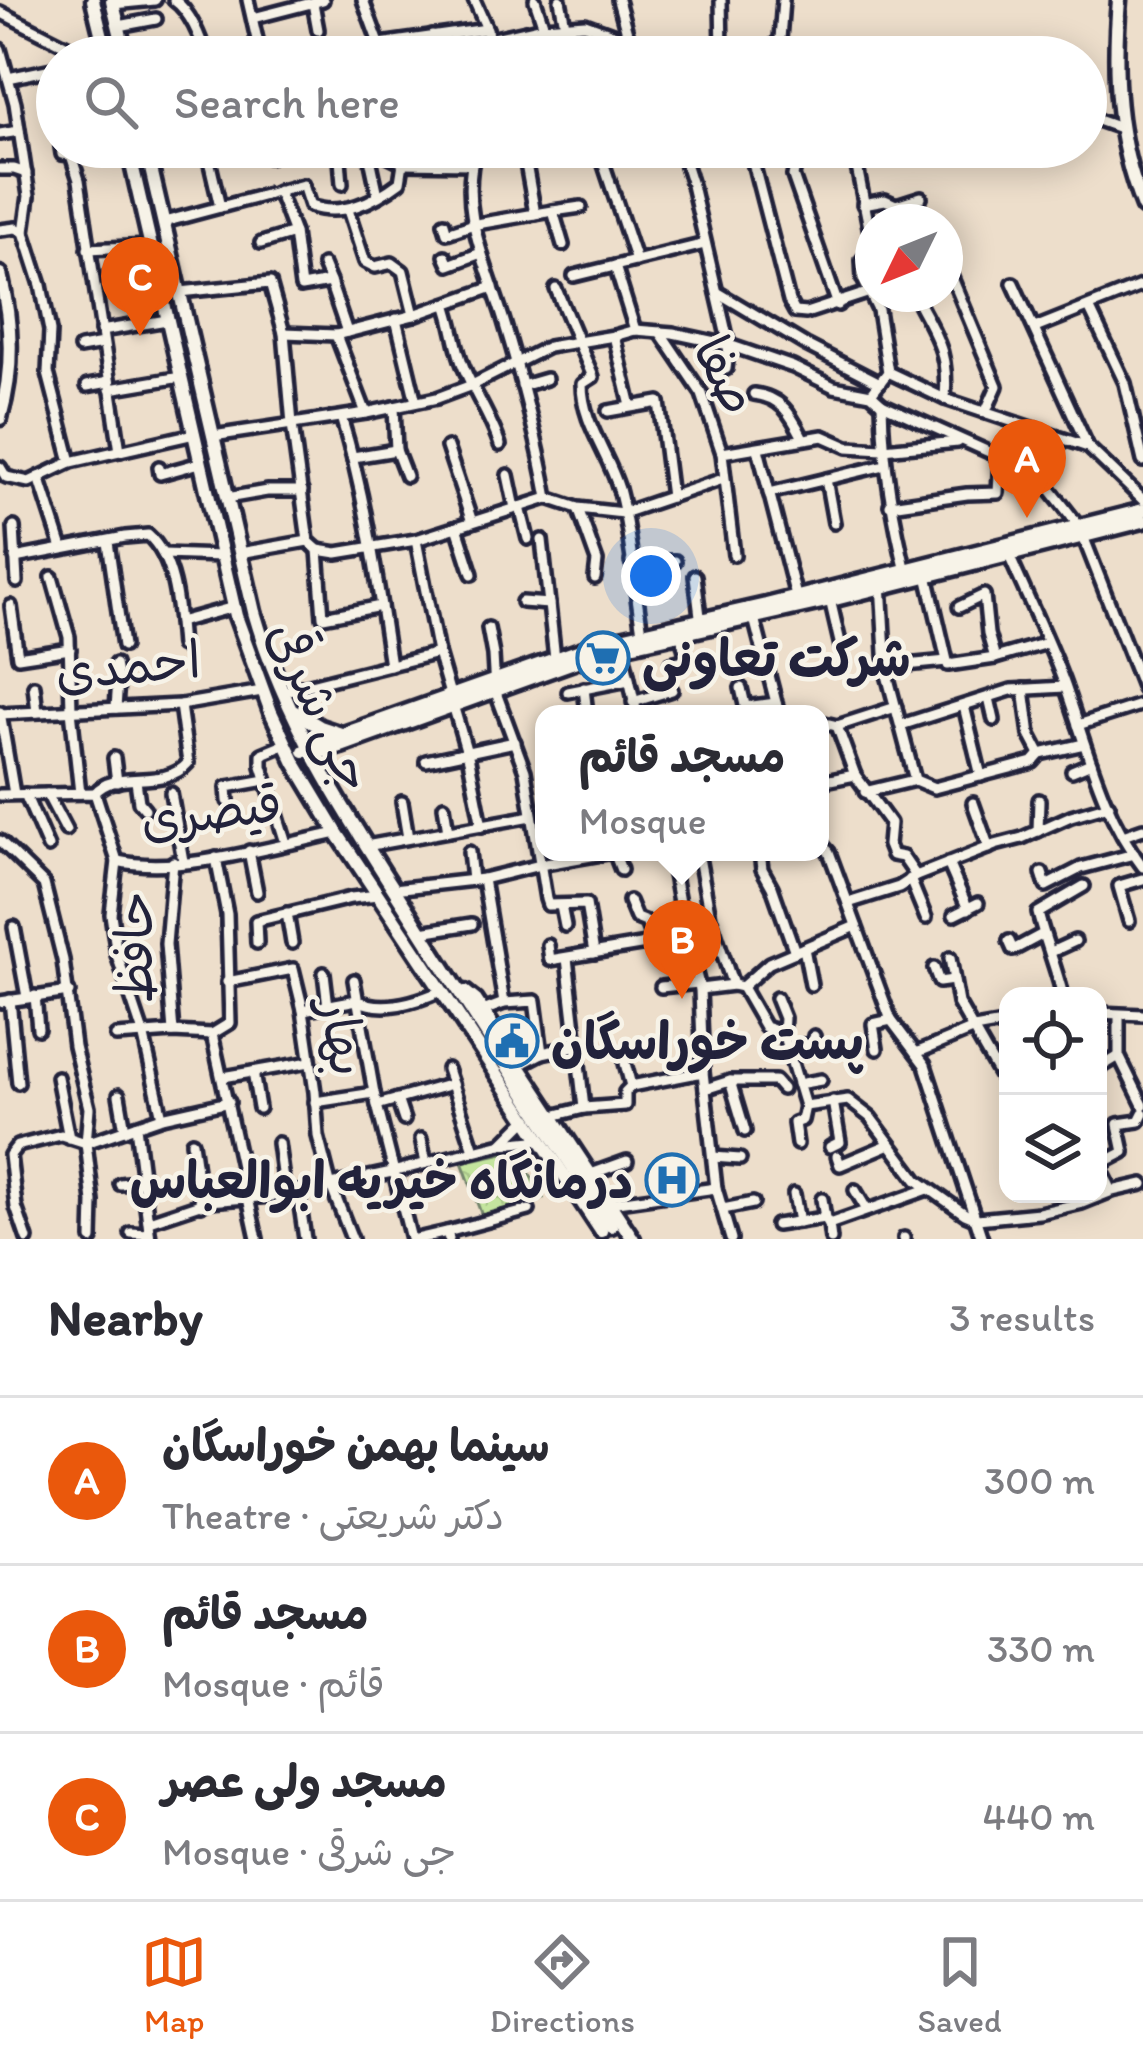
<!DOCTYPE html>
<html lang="en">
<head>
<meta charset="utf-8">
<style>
	:root { --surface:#fff; --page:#f7f7f7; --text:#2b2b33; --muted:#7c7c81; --line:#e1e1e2; --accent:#ea580c }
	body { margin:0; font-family:Itim,"Playpen Sans Arabic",sans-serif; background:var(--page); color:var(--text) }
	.controls { position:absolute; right:36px; bottom:36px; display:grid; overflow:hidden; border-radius:24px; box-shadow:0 6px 30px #0003 }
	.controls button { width:108px; height:108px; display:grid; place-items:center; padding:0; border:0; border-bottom:3px solid var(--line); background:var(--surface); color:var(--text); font:60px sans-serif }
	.compass { position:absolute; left:855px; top:204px; width:108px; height:108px; border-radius:50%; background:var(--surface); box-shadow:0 6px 30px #0003; rotate:227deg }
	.you { position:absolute; left:651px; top:576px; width:42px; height:42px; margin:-30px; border:9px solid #fff; border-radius:50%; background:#1a73e8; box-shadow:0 0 0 18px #1a73e833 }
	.badge { display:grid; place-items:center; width:78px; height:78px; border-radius:50%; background:var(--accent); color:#fff; font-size:39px; font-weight:700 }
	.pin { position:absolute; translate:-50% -99px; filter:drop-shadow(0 3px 6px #0008) }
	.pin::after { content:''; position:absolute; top:63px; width:42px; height:36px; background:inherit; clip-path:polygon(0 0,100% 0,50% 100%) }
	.popup { position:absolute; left:535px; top:705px; width:294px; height:156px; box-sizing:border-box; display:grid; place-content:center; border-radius:24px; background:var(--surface); filter:drop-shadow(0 3px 9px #0005); font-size:39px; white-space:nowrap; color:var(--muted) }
	.popup b { font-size:45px; color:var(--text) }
	.popup::after { content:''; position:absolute; left:50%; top:100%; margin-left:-24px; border:24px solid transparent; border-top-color:var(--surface) }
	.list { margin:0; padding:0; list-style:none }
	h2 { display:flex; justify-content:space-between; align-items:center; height:156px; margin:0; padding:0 48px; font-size:51px }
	h2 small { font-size:39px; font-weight:400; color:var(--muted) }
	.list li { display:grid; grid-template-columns:78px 1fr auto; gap:36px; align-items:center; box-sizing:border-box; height:168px; padding:0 48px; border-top:3px solid var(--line) }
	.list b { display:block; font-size:45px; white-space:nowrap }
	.list p { margin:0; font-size:39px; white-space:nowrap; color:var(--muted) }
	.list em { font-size:39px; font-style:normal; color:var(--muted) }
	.icon { flex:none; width:66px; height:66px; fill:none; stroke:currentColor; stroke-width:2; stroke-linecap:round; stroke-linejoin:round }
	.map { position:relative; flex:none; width:1143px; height:1239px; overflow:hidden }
	.search { position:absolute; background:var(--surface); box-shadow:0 6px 30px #0003; left:36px; right:36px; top:36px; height:132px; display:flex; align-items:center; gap:30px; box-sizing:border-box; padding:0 42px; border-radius:66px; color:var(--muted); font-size:45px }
	.sheet { height:660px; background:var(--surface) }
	nav { display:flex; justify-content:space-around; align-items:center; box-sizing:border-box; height:168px; border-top:3px solid var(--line); background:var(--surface); font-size:33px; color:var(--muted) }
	nav a { display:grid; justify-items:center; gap:6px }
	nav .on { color:var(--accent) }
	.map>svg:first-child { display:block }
	.forest { fill:url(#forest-crowns); stroke:#73846c; stroke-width:3 }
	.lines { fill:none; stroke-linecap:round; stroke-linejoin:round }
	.minor-casing { stroke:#22223b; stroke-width:18 }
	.major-casing { stroke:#22223b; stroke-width:21 }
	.minor { stroke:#f7f3e8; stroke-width:9 }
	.major { stroke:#f7f3e8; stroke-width:12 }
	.labels { text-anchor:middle; stroke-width:9; stroke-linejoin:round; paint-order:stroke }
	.street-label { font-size:51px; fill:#22223b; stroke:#f7f3e8 }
	.poi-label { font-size:51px; font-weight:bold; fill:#22223b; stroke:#f7f3e8; text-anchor:start }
</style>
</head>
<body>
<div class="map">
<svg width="1143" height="1239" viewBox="0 0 1143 1239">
	<defs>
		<pattern id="forest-crowns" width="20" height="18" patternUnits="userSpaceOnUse" patternTransform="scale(3)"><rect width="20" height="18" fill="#c4e59e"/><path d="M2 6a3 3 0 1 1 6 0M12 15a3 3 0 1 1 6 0" fill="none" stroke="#a8c489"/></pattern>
	</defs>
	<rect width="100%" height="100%" fill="#eddecb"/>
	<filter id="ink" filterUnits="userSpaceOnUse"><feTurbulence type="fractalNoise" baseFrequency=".00833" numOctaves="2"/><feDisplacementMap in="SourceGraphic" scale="24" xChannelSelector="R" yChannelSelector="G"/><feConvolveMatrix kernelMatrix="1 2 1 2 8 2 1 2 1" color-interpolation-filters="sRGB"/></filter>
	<g filter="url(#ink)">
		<polygon class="forest" points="517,1150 543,1198 482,1216 462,1162"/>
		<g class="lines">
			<g class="minor-casing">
				<g id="minor">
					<path d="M174 0C190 11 201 38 206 57"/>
					<polyline points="248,0 261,57"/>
					<polyline points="363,0 380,46"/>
					<polyline points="474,0 487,29 490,57"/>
					<polyline points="535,0 544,27"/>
					<polyline points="560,0 565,25"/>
					<polyline points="618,0 629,40"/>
					<polyline points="721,0 722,52"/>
					<polyline points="313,3 318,30"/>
					<polyline points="113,4 155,0"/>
					<polyline points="0,12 89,57"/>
					<polyline points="253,18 323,0"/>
					<polyline points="119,26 156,19"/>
					<polyline points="551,27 551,57"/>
					<polyline points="432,36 432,57"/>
					<polyline points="490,39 544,27 585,24 645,46 701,44 717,57"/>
					<polyline points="380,44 487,29"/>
					<polyline points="0,49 15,103 29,196 24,232 41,285 50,331 48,373 71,462"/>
					<polyline points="716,54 736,49 769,51 780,39 783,0"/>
					<polyline points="301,56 381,54"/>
					<polyline points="8,78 57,68"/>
					<polyline points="1086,116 1120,128"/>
					<polyline points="57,119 57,123"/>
					<polyline points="0,134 19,131"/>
					<polyline points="61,147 62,154 71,155 79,180 120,451"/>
					<polyline points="206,147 220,207"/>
					<polyline points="267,147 269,157"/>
					<polyline points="339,147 342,184"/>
					<polyline points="361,147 383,153 403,163 471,164"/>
					<path d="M476 147C458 209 485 260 503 318 521 377 537 437 548 498L578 508 623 513 723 479"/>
					<polyline points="523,147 535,214"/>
					<polyline points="598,147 636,261"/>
					<polyline points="680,147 692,185 729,345 726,369"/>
					<polyline points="749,147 789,301 795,312 806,313 870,292"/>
					<polyline points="799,147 793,176 838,305"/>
					<polyline points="853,147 873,247 862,260 863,279 878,310 888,372 871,394"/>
					<polyline points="368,149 378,195"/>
					<polyline points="147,151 164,147"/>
					<polyline points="0,169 14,169 26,173"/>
					<polyline points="278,191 294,233"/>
					<polyline points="863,204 885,200 896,205 902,222"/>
					<polyline points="896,205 921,197"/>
					<polyline points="348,210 365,262 375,267 392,263 403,271 414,315"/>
					<polyline points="553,211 581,207"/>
					<path d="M164 222 303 185 310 206C341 218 375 201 400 182L403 163"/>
					<polyline points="444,223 447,233 471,225 553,211 563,245"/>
					<polyline points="0,230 16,228 24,232"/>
					<polyline points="261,243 294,233 301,287 330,282 347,332"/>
					<polyline points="88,249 150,246"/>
					<polyline points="445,256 449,265 481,253"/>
					<polyline points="945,261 997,386 985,413"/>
					<polyline points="323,265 330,282"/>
					<polyline points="615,266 635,330"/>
					<polyline points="574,276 705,244"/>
					<polyline points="1013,283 1088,447 1143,500"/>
					<path d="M556 289 593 377 582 384C582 423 608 453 619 489 631 533 635 592 643 638"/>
					<polyline points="180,292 270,283 284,333 292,424 308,541 318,550 337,553 416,540 548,498"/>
					<polyline points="717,292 806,345 880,383"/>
					<path d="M914 294C935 336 949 349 945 399"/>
					<path d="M446 304C454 325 455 347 464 368 475 395 491 417 500 445"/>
					<polyline points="1089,307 1125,383 1143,461"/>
					<polyline points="396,319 416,402"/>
					<polyline points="1035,328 1143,285"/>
					<polyline points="101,331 167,320"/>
					<polyline points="660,332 702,394 722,453"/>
					<polyline points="284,333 336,335 414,315 493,287"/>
					<polyline points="336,335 366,413"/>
					<polyline points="614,336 631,406"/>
					<polyline points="80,348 103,344"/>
					<polyline points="888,372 945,399 1088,447"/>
					<polyline points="87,386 109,382"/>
					<polyline points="522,386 546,379"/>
					<polyline points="110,389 181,377"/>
					<path d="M754 394C782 397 791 415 803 438"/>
					<path d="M882 404C883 464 893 518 907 576"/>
					<polyline points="394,407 396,450 406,476"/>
					<polyline points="608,411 659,402 671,497"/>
					<path d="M341 417C366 497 377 581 390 665"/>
					<polyline points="213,436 366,413 437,398 472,385 548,347 614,336 635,330 673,333 729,345 793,367 834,387 871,394 882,404 1000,457 998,493 967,494 890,505"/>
					<polyline points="447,447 472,522"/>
					<polyline points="758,449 797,600"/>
					<polyline points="353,457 396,450"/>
					<polyline points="1000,458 1043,480 1079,526 1143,689"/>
					<polyline points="0,467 6,477 29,482 71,462 194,434"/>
					<polyline points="159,467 160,474 200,463"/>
					<polyline points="508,475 515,508"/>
					<polyline points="39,477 62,548"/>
					<polyline points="826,479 834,523"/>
					<polyline points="769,493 885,465"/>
					<polyline points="227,498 267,491 302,491"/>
					<polyline points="520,507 528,539"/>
					<polyline points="578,508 597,561 595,578"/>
					<polyline points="14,527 17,582"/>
					<polyline points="457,527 472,574"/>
					<polyline points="416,540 438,653 469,760 482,826"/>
					<polyline points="542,540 555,659"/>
					<polyline points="108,542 123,646"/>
					<polyline points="318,550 323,617 381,606"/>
					<polyline points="240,553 308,541"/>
					<path d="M1008 553C1026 595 1047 637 1063 680 1086 743 1101 813 1143 867"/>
					<polyline points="163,554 222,556"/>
					<polyline points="734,555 722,453 823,436 848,447 883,449 958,442"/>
					<path d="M15 558 125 537 148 535C176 560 178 610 181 646"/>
					<polyline points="631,562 675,561"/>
					<polyline points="926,571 948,665 995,658 1047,643"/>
					<polyline points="695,576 701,624"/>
					<polyline points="52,577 69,637 71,710 80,793"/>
					<polyline points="881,582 886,671 915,780 934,788 1033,762 1040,754 1084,744"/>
					<polyline points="635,586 663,583"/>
					<polyline points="829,595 842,651"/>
					<polyline points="522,602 549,604"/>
					<polyline points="11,606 18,657 70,649"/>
					<polyline points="959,607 984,595 988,634 995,658"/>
					<polyline points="753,614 779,714"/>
					<polyline points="179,622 234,607"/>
					<polyline points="488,628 493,655 495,690 525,771 546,899 548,905 586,904 594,953"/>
					<polyline points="621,643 637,714"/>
					<polyline points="671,663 687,659 680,631"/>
					<polyline points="115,664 118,680 116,708"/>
					<polyline points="887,675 906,665 947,661"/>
					<polyline points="34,686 37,712"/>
					<polyline points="584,688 587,714"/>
					<polyline points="741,688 747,714"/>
					<polyline points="1024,689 1030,735 1040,754"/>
					<polyline points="282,692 438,653"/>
					<polyline points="568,692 629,680"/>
					<polyline points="989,698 994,720"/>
					<polyline points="633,702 672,690"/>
					<polyline points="964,706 981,776"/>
					<polyline points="745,707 776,703"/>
					<polyline points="0,712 14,794"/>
					<polyline points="0,714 180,705 262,691"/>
					<polyline points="820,722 837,726 896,707"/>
					<polyline points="901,725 1011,690 1065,687"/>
					<polyline points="1078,725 1143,704"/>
					<polyline points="837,726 855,775 890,823 888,845 892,855 903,857 916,876"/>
					<polyline points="286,744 262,754 262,766 286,843"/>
					<polyline points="114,758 117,782"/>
					<polyline points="426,761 515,742"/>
					<polyline points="1072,771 1091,763"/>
					<polyline points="136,781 139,802 145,809"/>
					<polyline points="820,782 855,775"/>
					<polyline points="865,792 915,780"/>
					<path d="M95 793C115 768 164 791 188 763L180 705"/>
					<polyline points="171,793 183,861"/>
					<polyline points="25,794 48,847"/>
					<polyline points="47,794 66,830"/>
					<path d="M0 795 95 793 117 861C179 875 274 846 337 833"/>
					<polyline points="228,801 227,787 266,780"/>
					<polyline points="402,802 408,838"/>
					<polyline points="973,803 989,848"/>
					<polyline points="444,806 448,831"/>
					<polyline points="1038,831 1039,800"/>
					<polyline points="1123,836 1143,829"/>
					<polyline points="0,841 44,884 63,960 74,1046 89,1108 86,1143 93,1202 92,1239"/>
					<polyline points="820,842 829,852 891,1020 925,1065 982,1239"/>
					<polyline points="366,846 532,816"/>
					<polyline points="249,851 257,892"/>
					<polyline points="469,852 472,880"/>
					<polyline points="614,852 621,870"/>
					<polyline points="670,852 681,914 700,989 703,1072 716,1188 731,1239"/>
					<polyline points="698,852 710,917 733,985"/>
					<polyline points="760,852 762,869 772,887 795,952"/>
					<polyline points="117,861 111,914 117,955 143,1033 162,1117"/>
					<polyline points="173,862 166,944 173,1032"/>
					<polyline points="948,863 968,909"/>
					<polyline points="1042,873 1046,886 1081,868 1134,854"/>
					<polyline points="483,879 504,1003"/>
					<polyline points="910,879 926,918"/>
					<polyline points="394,889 483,879 540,865 614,852"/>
					<polyline points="629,901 636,918 646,922 654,943"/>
					<polyline points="848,903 899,887 916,876 995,845 1022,838 1071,816 1109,805"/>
					<polyline points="561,906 565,926"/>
					<polyline points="287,913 292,943"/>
					<polyline points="954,915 978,903"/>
					<polyline points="1129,921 1119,886 1143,879"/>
					<polyline points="14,927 27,997"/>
					<polyline points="421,932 472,924"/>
					<polyline points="1009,941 1013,950 1043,934"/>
					<polyline points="257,943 256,921 351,898 378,895"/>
					<polyline points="548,945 550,960 688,937"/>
					<polyline points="804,948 811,985"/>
					<polyline points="1051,952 1075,941"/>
					<polyline points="567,958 584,1108"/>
					<polyline points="950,958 958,1003 1001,1078"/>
					<polyline points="934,968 939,982 953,980"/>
					<polyline points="324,973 328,1006"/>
					<polyline points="354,980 374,1093 411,1239"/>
					<polyline points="227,982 293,969 303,1010 315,1092 318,1136 330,1183 352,1239"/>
					<polyline points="661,987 698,983"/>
					<polyline points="742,987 765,1027 783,1033 805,1106"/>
					<polyline points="700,989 733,985 742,987 769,963 856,926"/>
					<polyline points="35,996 38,1029"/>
					<path d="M1063 996C1056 967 1045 941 1038 913L1084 886"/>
					<polyline points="776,998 784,1018 783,1033"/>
					<polyline points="10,1000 18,1083"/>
					<polyline points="0,1002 69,992"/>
					<path d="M303 1010 357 1000C383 1013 416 1002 441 991"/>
					<polyline points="483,1011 504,1003 535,1001 542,1053"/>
					<polyline points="1098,1013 1143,1015"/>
					<polyline points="1119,1015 1119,1056 1143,1105"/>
					<polyline points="212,1034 257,1239"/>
					<polyline points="116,1036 173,1032 212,1034 230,1023 227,914 216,858"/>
					<polyline points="788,1047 813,1044 814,1036"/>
					<polyline points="877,1049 873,1024 891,1020"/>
					<polyline points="916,1053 974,1029 1008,1023"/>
					<polyline points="519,1065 542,1053 575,1046"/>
					<polyline points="1101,1067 1119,1056"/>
					<polyline points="447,1069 474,1150"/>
					<polyline points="253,1072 259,1108"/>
					<polyline points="57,1077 69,1138"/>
					<polyline points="223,1077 310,1062"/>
					<polyline points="730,1081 745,1131"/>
					<polyline points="798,1084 821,1080"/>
					<polyline points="631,1086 703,1072"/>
					<polyline points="705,1089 730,1081 775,1081 782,1089"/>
					<polyline points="119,1095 125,1130"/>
					<polyline points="397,1099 404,1120"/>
					<polyline points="315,1102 374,1093"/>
					<polyline points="377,1105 452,1084"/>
					<polyline points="805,1106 848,1100 870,1117 917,1180 965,1214 977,1219 1039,1213 1082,1203 1112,1191 1143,1184"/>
					<polyline points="553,1116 584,1108 625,1105 625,1092 631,1086 625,1063"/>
					<polyline points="136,1126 150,1239"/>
					<polyline points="421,1139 426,1163"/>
					<polyline points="192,1142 201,1205"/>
					<polyline points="278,1143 285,1195"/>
					<polyline points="502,1144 522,1124"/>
					<polyline points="797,1144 794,1123 802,1120 805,1106"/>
					<polyline points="830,1147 840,1142 833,1101"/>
					<polyline points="837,1156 840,1165 890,1144"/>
					<polyline points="713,1157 740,1159"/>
					<polyline points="591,1174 627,1161"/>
					<polyline points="120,1184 143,1181"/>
					<polyline points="855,1190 867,1210"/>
					<polyline points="1112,1191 1099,1165 1124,1152 1118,1124 1139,1121 1143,1113"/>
					<polyline points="298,1192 305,1239"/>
					<polyline points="794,1194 799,1222"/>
					<polyline points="822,1199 825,1218"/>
					<polyline points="610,1203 716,1188"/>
					<polyline points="723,1209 753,1203"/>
					<polyline points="149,1221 209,1201 285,1195 392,1172 502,1144 533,1141"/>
					<polyline points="776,1225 825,1218 829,1224"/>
					<polyline points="447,1232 529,1210"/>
					<polyline points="131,1233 149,1234"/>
					<polyline points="904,1238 904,1239"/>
					<polyline points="27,1239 16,1207 10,1155 17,1146 61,1135 86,1143 162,1117 229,1102"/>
					<polyline points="417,1239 447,1232 449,1239"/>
					<polyline points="831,1239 829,1224 928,1189"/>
				</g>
			</g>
			<g class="major-casing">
				<g id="major">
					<polyline points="93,0 107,57"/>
					<polyline points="112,0 126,57"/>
					<path d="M1119 0C1113 72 1116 139 1143 207"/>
					<polyline points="128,147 236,616 271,712 295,763 337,833 601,1231"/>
					<path d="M146 147 254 612C286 724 351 822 413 919 478 1022 545 1124 611 1226"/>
					<path d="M0 274C12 324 14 369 0 418"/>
					<polyline points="295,712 320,727 341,734"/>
					<polyline points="311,749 322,752 341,746 604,651 831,600 1143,521"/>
					<polyline points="304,751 318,743 603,642 766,605 1143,510"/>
					<polyline points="465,992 476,1001 633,1239"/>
				</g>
			</g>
			<use href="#minor" class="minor"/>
			<use href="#major" class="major"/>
		</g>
	</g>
	<defs>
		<g id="supermarket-ring" transform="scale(2.7)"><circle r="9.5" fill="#f7f3e8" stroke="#1f6fb2" stroke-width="1.5"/><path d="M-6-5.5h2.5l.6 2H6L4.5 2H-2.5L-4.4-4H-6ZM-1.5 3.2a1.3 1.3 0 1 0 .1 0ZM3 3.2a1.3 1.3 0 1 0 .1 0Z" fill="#1f6fb2"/></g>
		<g id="civic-ring" transform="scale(2.7)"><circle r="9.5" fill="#f7f3e8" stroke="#1f6fb2" stroke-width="1.5"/><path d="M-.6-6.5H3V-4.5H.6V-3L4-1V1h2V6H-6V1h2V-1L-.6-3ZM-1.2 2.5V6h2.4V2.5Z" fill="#1f6fb2"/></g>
		<g id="hospital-ring" transform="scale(2.7)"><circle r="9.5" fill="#f7f3e8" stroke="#1f6fb2" stroke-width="1.5"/><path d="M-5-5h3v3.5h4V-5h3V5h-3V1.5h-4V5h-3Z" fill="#1f6fb2"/></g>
	</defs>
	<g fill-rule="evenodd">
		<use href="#supermarket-ring" x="603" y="658"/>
		<use href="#civic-ring" x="512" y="1041"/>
		<use href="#hospital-ring" x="672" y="1180"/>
	</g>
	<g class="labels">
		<g class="street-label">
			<text transform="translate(726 375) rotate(63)" y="18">صفا</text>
			<text transform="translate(128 665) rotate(-5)" y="18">احمدی</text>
			<text transform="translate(321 706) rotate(65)" y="18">جی شرقی</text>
			<text transform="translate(211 811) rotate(-7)" y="18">قیصری</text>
			<text transform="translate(134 947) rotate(-90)" y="18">حافظ</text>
			<text transform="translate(344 1037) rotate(81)" y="18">بهار</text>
		</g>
		<g class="poi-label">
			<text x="642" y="676">شرکت تعاونی</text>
			<text x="551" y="1059">پست خوراسگان</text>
			<text x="633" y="1198" text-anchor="end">درمانگاه خیریه ابوالعباس</text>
		</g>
	</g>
</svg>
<div class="controls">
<button><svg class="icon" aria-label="locate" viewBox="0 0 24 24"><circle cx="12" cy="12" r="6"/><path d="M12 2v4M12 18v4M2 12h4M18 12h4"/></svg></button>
<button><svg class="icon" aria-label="layers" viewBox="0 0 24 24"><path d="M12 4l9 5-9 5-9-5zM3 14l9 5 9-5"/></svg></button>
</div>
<svg class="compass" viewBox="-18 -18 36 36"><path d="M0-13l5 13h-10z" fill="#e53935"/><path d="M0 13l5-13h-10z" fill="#7c7c81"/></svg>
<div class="you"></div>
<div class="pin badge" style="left:1027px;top:518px">A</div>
<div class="pin badge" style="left:682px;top:999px">B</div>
<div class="popup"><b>مسجد قائم</b>Mosque</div>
<div class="pin badge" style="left:140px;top:336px">C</div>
<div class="search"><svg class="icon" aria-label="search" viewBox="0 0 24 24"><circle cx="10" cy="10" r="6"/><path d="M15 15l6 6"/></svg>Search here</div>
</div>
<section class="sheet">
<h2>Nearby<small>3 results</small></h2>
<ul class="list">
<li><span class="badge">A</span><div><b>سینما بهمن خوراسگان</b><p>Theatre · دکتر شریعتی</p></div><em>300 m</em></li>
<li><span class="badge">B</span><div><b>مسجد قائم</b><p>Mosque · قائم</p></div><em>330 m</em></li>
<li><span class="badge">C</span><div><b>مسجد ولی عصر</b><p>Mosque · جی شرقی</p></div><em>440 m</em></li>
</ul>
</section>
<nav>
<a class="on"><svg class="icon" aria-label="map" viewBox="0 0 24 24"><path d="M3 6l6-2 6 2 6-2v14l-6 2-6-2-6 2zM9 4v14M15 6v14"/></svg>Map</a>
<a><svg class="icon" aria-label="directions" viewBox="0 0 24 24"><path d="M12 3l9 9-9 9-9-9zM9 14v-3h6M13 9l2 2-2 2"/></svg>Directions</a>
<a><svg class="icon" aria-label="saved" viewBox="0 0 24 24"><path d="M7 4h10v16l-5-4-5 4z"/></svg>Saved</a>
</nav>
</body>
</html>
